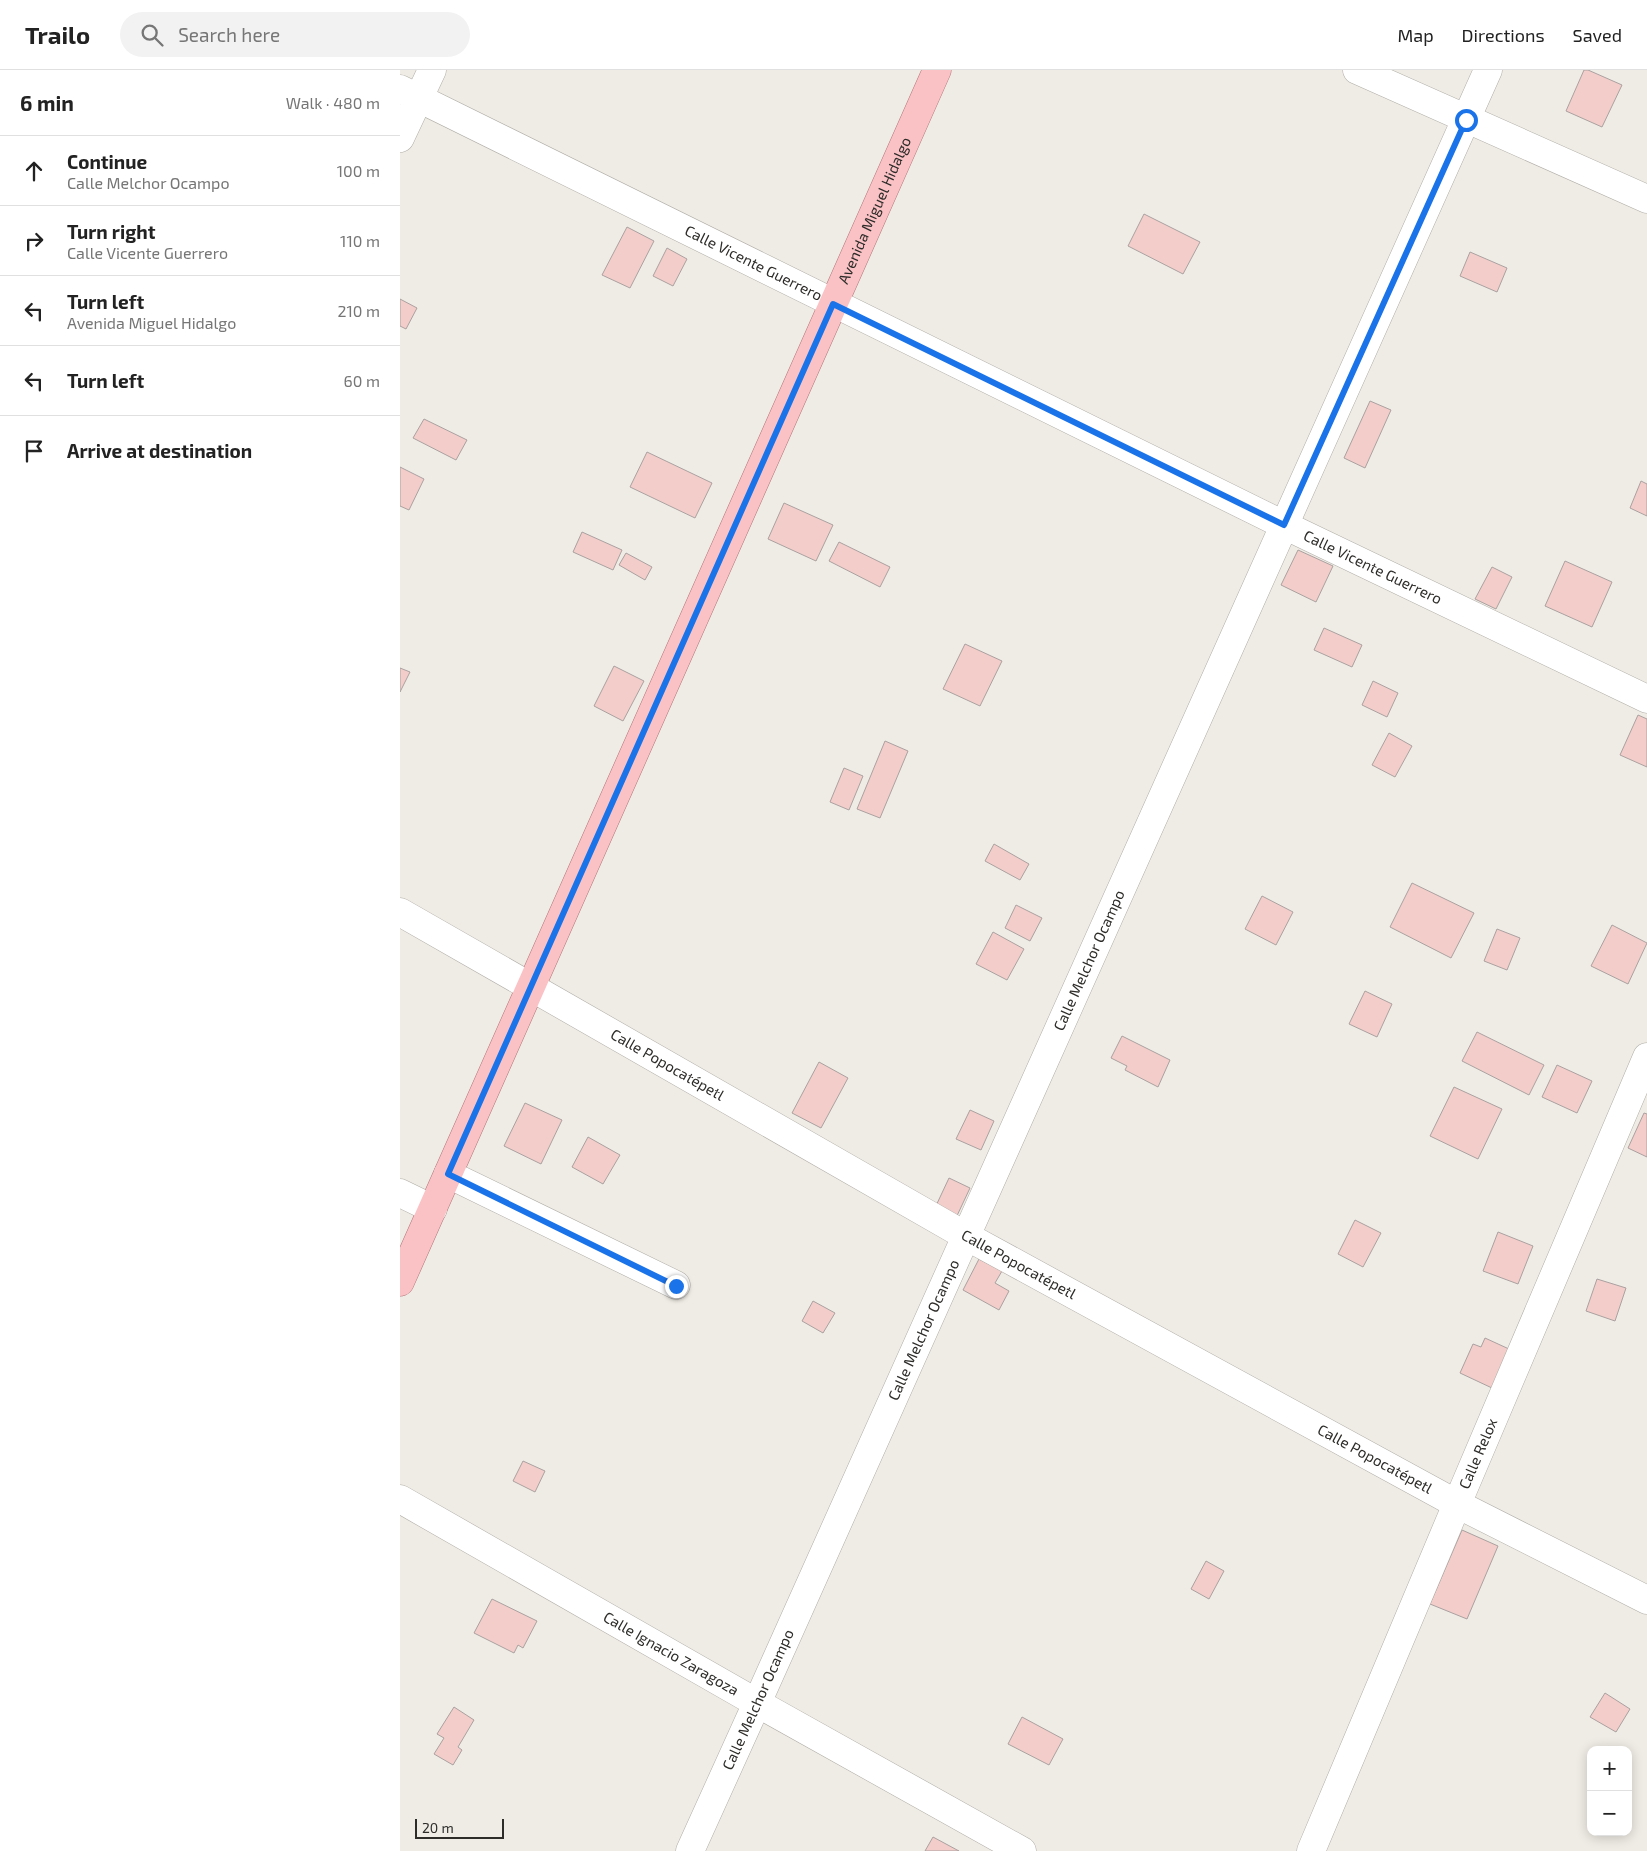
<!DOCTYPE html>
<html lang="en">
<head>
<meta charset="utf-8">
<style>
	:root { --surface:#fff; --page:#f2f2f2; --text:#222; --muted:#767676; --line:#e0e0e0 }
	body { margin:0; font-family:"Exo 2",sans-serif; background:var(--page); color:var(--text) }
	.controls { position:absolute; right:15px; bottom:15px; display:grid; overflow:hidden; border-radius:10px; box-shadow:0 2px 12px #0003 }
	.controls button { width:45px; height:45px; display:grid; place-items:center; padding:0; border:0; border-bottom:1px solid var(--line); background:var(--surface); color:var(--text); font:25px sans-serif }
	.scale { position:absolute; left:15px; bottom:12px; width:89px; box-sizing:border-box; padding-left:5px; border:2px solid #2d2c29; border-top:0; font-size:14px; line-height:18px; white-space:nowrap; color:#2d2c29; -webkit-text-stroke:4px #efece5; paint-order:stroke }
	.stop { position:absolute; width:15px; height:15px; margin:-11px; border:4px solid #1a73e8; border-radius:50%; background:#fff }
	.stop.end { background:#1a73e8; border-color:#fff; box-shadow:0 1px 5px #0008 }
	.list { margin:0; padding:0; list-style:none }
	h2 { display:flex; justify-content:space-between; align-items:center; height:65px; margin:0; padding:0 20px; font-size:21px }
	h2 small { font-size:16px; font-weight:400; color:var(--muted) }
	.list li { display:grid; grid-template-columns:32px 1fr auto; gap:15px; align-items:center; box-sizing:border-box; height:70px; padding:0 20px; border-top:1px solid var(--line) }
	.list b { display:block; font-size:19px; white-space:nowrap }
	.list p { margin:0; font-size:16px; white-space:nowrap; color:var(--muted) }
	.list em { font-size:16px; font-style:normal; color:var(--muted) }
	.icon { flex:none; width:28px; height:28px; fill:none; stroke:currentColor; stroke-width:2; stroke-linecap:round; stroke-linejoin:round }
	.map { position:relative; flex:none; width:1247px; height:1781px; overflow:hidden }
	header { display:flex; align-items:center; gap:30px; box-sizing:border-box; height:70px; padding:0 25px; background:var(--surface); border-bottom:1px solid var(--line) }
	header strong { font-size:24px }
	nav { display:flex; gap:28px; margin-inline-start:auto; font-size:18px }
	.search { width:350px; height:45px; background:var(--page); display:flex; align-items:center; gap:12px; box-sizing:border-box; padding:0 18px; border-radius:28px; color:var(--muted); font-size:19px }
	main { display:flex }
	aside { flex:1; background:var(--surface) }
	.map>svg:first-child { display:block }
	.building { fill:#f3cdca; stroke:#aaa1a0 }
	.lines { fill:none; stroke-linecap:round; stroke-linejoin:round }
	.minor-casing { stroke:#b0ada7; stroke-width:29 }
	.major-casing { stroke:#b17376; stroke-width:29 }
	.minor { stroke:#fff; stroke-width:28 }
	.major { stroke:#fbc2c6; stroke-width:28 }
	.route { stroke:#1a73e8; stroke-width:6 }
	.labels { text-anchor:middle; stroke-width:4.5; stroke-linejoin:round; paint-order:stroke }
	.street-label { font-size:15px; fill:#2d2c29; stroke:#efece5 }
</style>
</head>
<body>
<header>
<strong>Trailo</strong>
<div class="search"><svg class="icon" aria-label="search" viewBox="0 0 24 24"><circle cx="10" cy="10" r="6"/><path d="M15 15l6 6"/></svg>Search here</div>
<nav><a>Map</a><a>Directions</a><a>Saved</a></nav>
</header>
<main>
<aside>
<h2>6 min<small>Walk · 480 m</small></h2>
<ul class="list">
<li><svg class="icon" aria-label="ahead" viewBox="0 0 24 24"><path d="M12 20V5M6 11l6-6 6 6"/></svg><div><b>Continue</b><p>Calle Melchor Ocampo</p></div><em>100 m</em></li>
<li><svg class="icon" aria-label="right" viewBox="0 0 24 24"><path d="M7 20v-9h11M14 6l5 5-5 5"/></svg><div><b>Turn right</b><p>Calle Vicente Guerrero</p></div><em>110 m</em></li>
<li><svg class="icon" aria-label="left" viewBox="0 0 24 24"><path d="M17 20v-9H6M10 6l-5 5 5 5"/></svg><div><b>Turn left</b><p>Avenida Miguel Hidalgo</p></div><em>210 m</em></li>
<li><svg class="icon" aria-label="left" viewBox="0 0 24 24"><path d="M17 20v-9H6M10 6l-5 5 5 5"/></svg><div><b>Turn left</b></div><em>60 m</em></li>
<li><svg class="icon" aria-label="arrive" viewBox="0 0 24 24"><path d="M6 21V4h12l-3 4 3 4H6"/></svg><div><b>Arrive at destination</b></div></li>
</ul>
</aside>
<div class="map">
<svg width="1247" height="1781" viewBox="0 0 1247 1781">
	<rect width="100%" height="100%" fill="#efece5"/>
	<g class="building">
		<polygon points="1184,0 1188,0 1222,15 1202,57 1166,41"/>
		<polygon points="744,144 800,172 783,204 728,176"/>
		<polygon points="227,157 254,171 230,218 202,205"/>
		<polygon points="267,178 287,189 273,216 253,206"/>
		<polygon points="1070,182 1107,198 1097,222 1060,206"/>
		<polygon points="0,229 17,238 6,259 0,256"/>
		<polygon points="970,331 991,340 965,398 944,388"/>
		<polygon points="24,349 67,370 56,390 13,368"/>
		<polygon points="247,382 312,413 295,448 230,417"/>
		<polygon points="0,397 24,409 9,440 0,436"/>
		<polygon points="1241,411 1247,414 1247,446 1230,438"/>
		<polygon points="384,433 433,455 416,491 368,469"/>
		<polygon points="182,462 222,480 213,500 173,482"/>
		<polygon points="439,472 490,497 480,517 429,491"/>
		<polygon points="898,480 933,496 916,532 881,515"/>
		<polygon points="226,483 252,497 245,510 219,495"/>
		<polygon points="1165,491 1212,512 1192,557 1145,536"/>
		<polygon points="1092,497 1112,507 1096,539 1075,529"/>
		<polygon points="924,558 962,575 952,597 914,580"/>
		<polygon points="565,574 602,591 580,636 543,619"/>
		<polygon points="214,596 244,611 223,651 194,636"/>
		<polygon points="0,598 10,602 0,622"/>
		<polygon points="973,611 998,623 987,647 962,635"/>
		<polygon points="1238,645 1247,649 1247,697 1220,685"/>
		<polygon points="989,663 1012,676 995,707 972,695"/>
		<polygon points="485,671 508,681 480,748 457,739"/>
		<polygon points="444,698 463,706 449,740 430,732"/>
		<polygon points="594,774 629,794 620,810 585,791"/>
		<polygon points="1012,813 1074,843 1051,888 990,857"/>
		<polygon points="862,826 893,842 876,875 845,859"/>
		<polygon points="616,835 642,848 630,871 605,858"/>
		<polygon points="1212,855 1247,873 1228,914 1191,896"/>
		<polygon points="1097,859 1120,868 1107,900 1084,891"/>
		<polygon points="593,862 624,879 607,910 576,894"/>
		<polygon points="965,921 992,934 977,967 949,954"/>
		<polygon points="1077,962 1144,995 1129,1025 1062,991"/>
		<polygon points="722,966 770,990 758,1017 725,1000 727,996 711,988"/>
		<polygon points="419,992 448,1008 421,1058 392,1043"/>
		<polygon points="1157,995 1192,1011 1177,1043 1142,1027"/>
		<polygon points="1054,1017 1102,1039 1078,1089 1030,1066"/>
		<polygon points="125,1033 162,1050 141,1094 104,1076"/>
		<polygon points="570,1040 594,1051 581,1080 556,1069"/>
		<polygon points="1244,1043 1247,1044 1247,1087 1228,1078"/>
		<polygon points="188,1067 220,1085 203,1114 172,1097"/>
		<polygon points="549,1108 570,1118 555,1150 534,1140"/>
		<polygon points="955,1150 981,1163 963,1197 938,1184"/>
		<polygon points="1098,1162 1133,1176 1118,1214 1083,1201"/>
		<polygon points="579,1189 602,1201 595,1213 609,1221 599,1240 563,1220"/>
		<polygon points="1197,1209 1226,1218 1215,1251 1186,1241"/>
		<polygon points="413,1231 435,1243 423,1263 402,1251"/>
		<polygon points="1085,1268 1109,1279 1092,1318 1060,1303 1073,1274 1081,1277"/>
		<polygon points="123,1391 145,1401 135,1422 113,1411"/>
		<polygon points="1062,1460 1098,1476 1067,1549 1030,1534"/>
		<polygon points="806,1491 824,1501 809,1529 791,1519"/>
		<polygon points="92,1529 137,1551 123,1578 118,1575 114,1583 74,1563"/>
		<polygon points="1205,1623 1230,1639 1216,1662 1190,1647"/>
		<polygon points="54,1637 74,1650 58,1677 62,1680 53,1695 34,1684 44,1668 37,1664"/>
		<polygon points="622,1647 663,1669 649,1695 608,1674"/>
		<polygon points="533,1767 559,1781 525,1781"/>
	</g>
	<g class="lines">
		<g class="minor-casing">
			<g id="minor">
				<polyline points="957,0 1247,129"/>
				<path id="s1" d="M0 19 884 455 1247 629"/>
				<polyline points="0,68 32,0"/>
				<path id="s2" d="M0 842 566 1166 1057 1434 1247 1530"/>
				<polyline points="48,1104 276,1215"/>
				<polyline points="0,1123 33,1139"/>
				<path id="s3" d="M0 1429 357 1633 622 1781"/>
				<path id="s4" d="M290 1781 357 1633 1088 0"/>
				<path id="s5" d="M911 1781 1057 1434 1247 987"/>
			</g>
		</g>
		<g class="major-casing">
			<g id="major">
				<path id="s6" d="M0 1212 537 0"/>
			</g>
		</g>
		<use href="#minor" class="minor"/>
		<use href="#major" class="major"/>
	</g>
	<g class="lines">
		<polyline class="route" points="276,1216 48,1104 433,234 884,455 1066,50"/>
	</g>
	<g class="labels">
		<g class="street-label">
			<text dy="5" stroke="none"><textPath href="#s6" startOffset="1172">Avenida Miguel Hidalgo</textPath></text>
			<text dy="5" stroke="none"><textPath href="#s1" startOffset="394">Calle Vicente Guerrero</textPath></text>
			<text dy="5" stroke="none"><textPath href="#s1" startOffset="1084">Calle Vicente Guerrero</textPath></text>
			<text dy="5" stroke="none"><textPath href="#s4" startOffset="976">Calle Melchor Ocampo</textPath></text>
			<text dy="5" stroke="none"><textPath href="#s2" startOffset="308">Calle Popocatépetl</textPath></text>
			<text dy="5" stroke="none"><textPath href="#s2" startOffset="712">Calle Popocatépetl</textPath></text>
			<text dy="5" stroke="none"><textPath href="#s4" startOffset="571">Calle Melchor Ocampo</textPath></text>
			<text dy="5" stroke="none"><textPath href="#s5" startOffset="431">Calle Relox</textPath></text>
			<text dy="5" stroke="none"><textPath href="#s2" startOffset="1118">Calle Popocatépetl</textPath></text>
			<text dy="5" stroke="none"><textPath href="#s3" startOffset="312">Calle Ignacio Zaragoza</textPath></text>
			<text dy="5" stroke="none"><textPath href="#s4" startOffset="166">Calle Melchor Ocampo</textPath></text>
		</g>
	</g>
</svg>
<div class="controls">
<button>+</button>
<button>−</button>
</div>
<div class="scale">20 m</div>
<div class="stop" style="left:1066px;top:50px"></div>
<div class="stop end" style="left:276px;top:1216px"></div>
</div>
</main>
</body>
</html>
